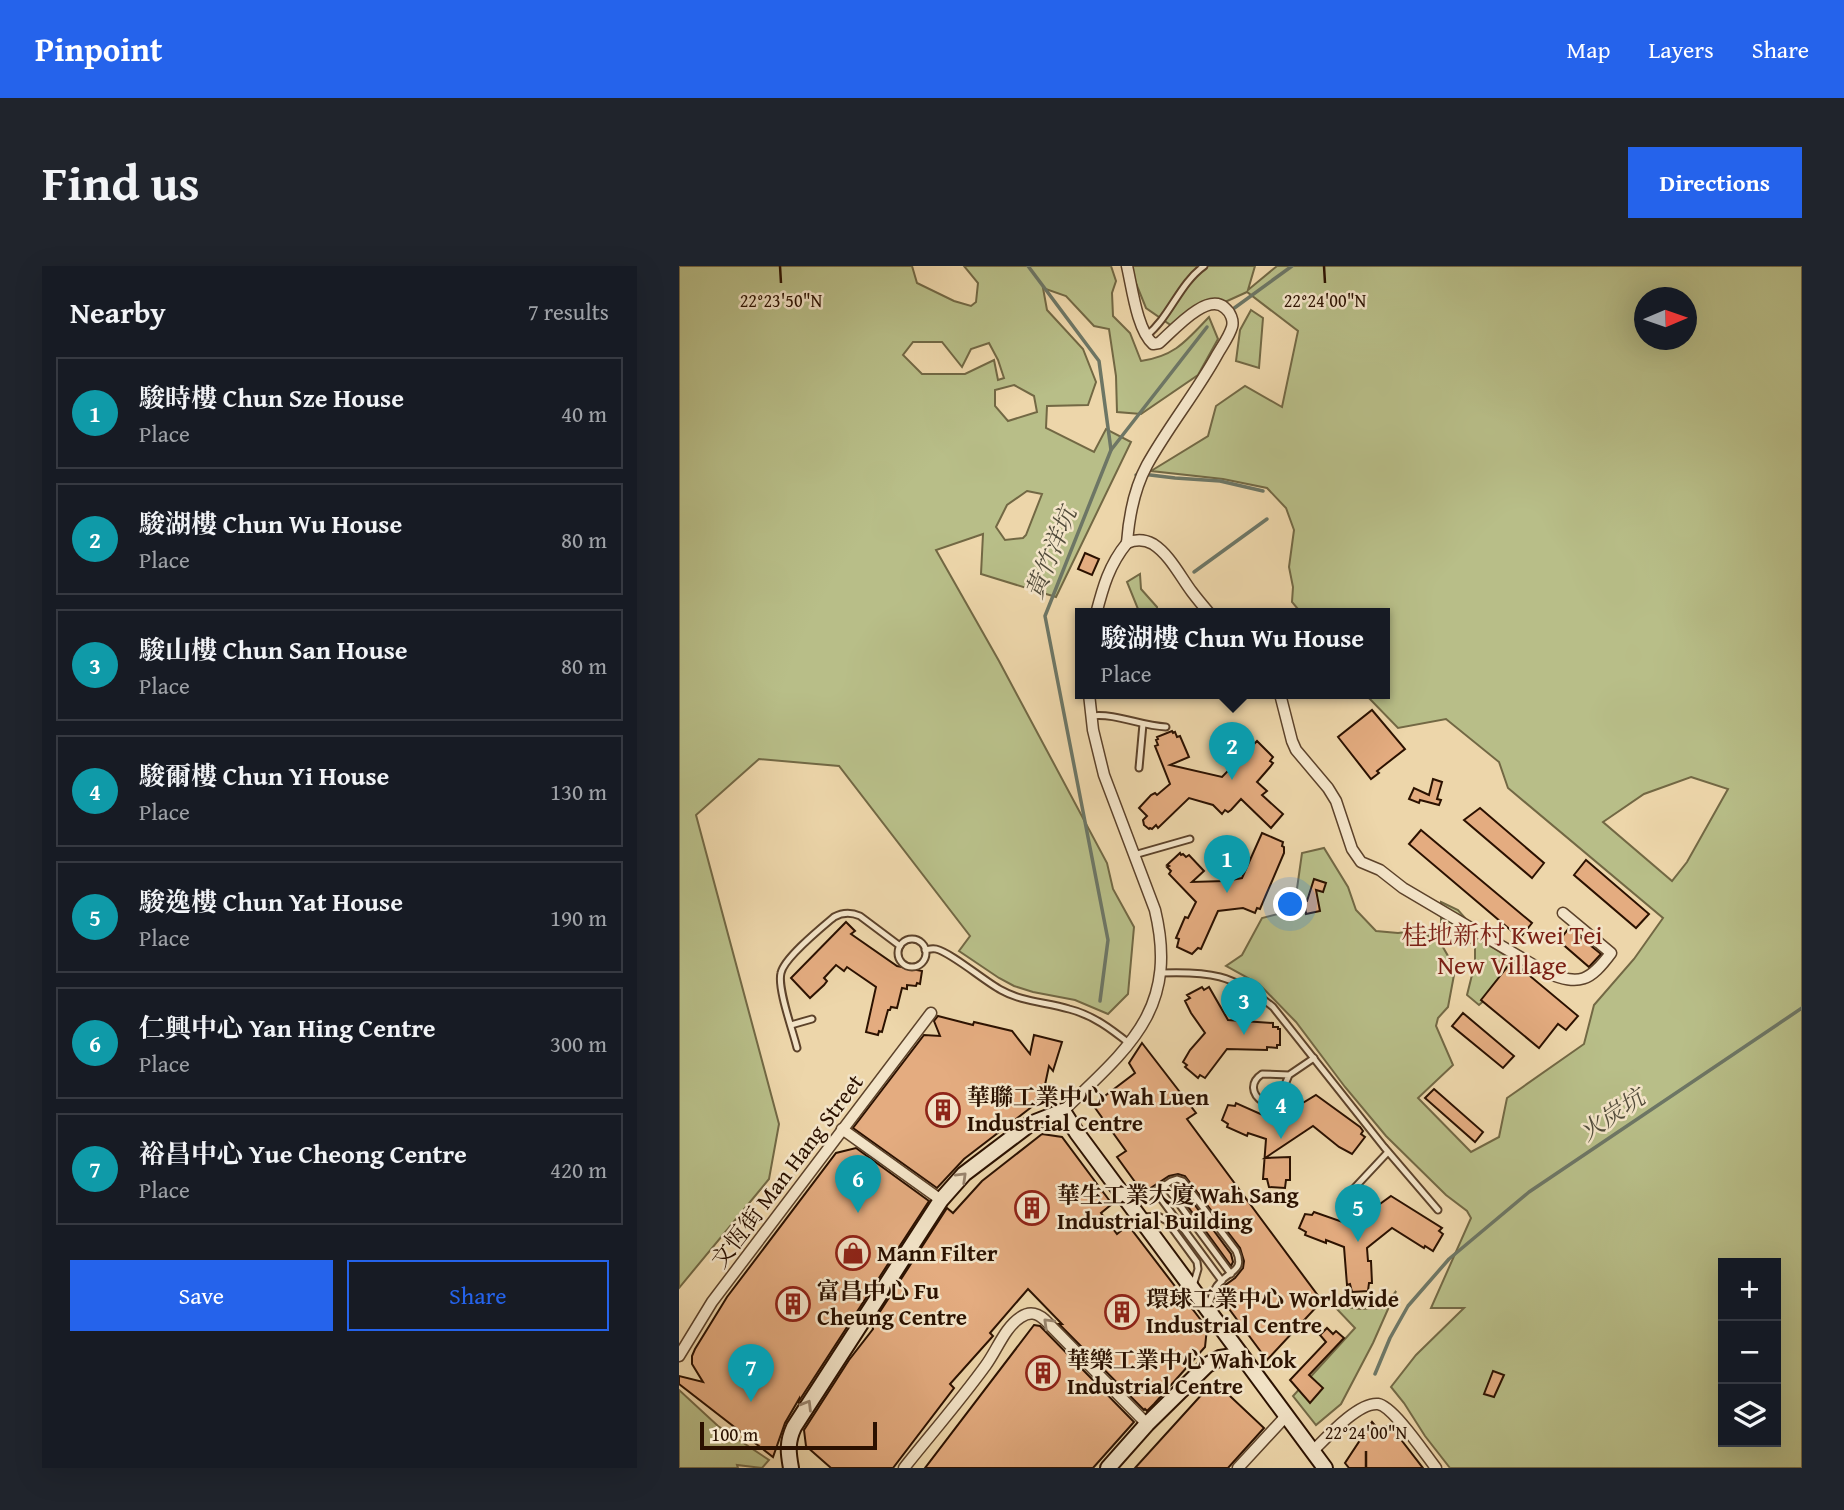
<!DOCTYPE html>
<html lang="en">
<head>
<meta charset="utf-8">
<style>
	:root { --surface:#171b24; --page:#20242c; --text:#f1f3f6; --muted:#9ea1a6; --line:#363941; --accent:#2563eb }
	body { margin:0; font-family:"Gentium Book Plus","Noto Serif TC",serif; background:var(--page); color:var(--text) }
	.controls { position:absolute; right:21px; bottom:21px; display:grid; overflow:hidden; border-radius:0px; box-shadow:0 7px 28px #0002 }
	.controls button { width:63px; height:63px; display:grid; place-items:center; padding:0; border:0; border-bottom:2px solid var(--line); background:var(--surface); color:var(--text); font:35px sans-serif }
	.compass { position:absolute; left:955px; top:21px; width:63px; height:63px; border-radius:50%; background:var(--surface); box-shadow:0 7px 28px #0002; rotate:88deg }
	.scale { position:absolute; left:21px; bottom:18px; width:177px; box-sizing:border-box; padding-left:7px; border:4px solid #2b1100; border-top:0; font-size:19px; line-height:24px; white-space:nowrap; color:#2b1100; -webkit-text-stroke:5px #f3e4c8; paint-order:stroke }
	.you { position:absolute; left:612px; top:639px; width:24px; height:24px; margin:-18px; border:5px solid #fff; border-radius:50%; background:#1a73e8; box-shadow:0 0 0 10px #1a73e833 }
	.badge { display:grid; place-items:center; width:46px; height:46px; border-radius:50%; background:var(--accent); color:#fff; font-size:23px; font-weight:700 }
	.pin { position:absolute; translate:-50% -58px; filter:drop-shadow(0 2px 4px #0008) }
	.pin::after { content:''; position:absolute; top:37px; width:24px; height:21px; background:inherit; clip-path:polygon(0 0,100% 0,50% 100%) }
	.popup { position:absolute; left:396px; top:342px; width:315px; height:91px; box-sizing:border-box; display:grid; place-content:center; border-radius:0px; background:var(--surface); filter:drop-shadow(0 2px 5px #0005); font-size:23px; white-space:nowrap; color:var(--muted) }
	.popup b { font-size:26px; color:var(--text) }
	.popup::after { content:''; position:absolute; left:50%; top:100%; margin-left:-14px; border:14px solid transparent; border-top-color:var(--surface) }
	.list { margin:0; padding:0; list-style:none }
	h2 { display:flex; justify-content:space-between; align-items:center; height:91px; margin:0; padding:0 28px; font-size:30px }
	h2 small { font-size:23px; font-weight:400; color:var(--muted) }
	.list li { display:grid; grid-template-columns:46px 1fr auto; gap:21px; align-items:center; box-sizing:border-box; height:112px; margin:0 14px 14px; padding:0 14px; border:2px solid var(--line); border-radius:0px }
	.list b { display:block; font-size:26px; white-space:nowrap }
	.list p { margin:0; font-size:23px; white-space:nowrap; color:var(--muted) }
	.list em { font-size:23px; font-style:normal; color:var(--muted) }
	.actions { display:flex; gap:14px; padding:21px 28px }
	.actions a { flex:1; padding:16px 0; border:2px solid var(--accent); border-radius:0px; text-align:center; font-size:24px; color:var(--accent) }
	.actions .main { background:var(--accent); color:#fff }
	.icon { flex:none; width:38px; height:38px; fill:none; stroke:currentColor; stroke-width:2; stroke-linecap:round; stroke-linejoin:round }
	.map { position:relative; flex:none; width:1123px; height:1202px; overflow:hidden; border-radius:0px }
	header { display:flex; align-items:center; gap:42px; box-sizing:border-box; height:98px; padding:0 35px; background:var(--accent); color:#fff }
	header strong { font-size:33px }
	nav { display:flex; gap:38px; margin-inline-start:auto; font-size:24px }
	.intro { display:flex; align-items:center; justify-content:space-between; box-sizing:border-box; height:168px; padding:0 42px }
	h1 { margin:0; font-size:49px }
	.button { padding:18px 32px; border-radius:0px; background:var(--accent); color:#fff; font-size:24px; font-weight:700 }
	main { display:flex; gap:42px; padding:0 42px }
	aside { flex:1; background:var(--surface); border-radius:0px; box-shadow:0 7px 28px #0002 }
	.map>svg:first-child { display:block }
	.green { fill:#b8be88; stroke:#726844; stroke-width:2; fill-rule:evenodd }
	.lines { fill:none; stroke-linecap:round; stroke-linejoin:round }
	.stream { stroke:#6d7665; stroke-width:3.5 }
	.building { fill:#e4ac80; stroke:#2b1100; stroke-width:2 }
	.lane-casing { stroke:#5c422a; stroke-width:9 }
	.street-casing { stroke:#5c422a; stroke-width:13 }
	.secondary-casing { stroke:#2b1100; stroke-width:18 }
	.lane { stroke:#f3e4c8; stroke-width:5 }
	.street { stroke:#f3e4c8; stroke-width:10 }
	.secondary { stroke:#f3e4c8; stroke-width:14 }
	.oneway { stroke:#99856e }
	.ticks { fill:none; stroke:#2b1100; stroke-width:2.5 }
	.labels { text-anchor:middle; stroke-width:5; stroke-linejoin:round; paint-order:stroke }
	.poi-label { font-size:23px; font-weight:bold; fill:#2b1100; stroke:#f3e4c8; text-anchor:start }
	.street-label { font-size:23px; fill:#2b1100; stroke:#f3e4c8 }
	.water-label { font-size:24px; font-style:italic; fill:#524c3b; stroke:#f3e4c8 }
	.quarter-label { font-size:26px; fill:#7a1f14; stroke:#f3e4c8 }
	.ticks-label { font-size:18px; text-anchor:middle; fill:#2b1100; stroke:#f3e4c8; stroke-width:5; stroke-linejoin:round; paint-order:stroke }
</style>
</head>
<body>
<header>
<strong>Pinpoint</strong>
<nav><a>Map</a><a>Layers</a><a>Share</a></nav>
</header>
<div class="intro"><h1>Find us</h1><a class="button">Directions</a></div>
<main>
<aside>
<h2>Nearby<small>7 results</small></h2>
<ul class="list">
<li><span class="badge" style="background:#0f9aa8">1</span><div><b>駿時樓 Chun Sze House</b><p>Place</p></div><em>40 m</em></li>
<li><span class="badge" style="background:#0f9aa8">2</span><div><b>駿湖樓 Chun Wu House</b><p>Place</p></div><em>80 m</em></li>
<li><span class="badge" style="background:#0f9aa8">3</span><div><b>駿山樓 Chun San House</b><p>Place</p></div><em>80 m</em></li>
<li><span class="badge" style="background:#0f9aa8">4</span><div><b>駿爾樓 Chun Yi House</b><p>Place</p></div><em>130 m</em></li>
<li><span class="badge" style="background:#0f9aa8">5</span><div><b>駿逸樓 Chun Yat House</b><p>Place</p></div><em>190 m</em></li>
<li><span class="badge" style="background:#0f9aa8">6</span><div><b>仁興中心 Yan Hing Centre</b><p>Place</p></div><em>300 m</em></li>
<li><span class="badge" style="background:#0f9aa8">7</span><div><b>裕昌中心 Yue Cheong Centre</b><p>Place</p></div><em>420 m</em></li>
</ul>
<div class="actions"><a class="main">Save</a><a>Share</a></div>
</aside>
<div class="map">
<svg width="1123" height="1202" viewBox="0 0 1123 1202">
	<rect width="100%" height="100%" fill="#edd6aa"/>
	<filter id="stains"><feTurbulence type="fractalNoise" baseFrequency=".00286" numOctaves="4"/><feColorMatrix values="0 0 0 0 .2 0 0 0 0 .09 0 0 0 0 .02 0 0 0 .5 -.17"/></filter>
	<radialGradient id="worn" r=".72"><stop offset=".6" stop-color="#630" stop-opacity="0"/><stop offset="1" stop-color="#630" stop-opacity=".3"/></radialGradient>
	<g class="green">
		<path d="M0 0H233L238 17 275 35 292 40 297 36 299 17 285 0H432L437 15 433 27 434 50 451 67 462 95C496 90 507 75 530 51L539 73 519 109 462 148 438 146 437 110 430 63 415 60 387 30 364 22 368 44 404 83 417 116 409 139 368 140 367 162 415 186 427 163 452 176 377 331 302 308 304 268 257 284 320 395 428 597 434 623 455 661 449 728 429 748 396 734 354 726 335 720 320 712 280 685 291 670 160 500 80 493 17 549 100 858 90 913 0 1022ZM234 76H263L283 101 292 83 310 77 319 94 325 112 319 114 315 94 286 108H243L224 89ZM335 119 355 130 358 146 329 155 316 140V124ZM348 225 363 228 347 269 344 272 326 274 317 261 328 239Z"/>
		<path d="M450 0H576L569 24 598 0H1123V1202H771L746 1170 725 1137 712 1121 737 1089 785 1042H752L792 952 788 945 767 929 707 870 666 821 617 756 580 718 547 700 563 689 583 652 615 644 623 587 645 582 669 621 677 644 697 665 719 667 735 665 748 669 761 676 769 690 775 709 769 741 759 752 757 760 774 799 739 832 792 886 820 871 828 832 905 778 915 739 955 693 984 652 829 522 820 496 767 453 719 462 686 428H705V348H623L613 336 614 321 610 301 615 264 607 242 588 222 544 213 472 205 529 170 537 140 566 120 603 141 619 65 568 26 493 60 467 42ZM966 32H1008V74H966ZM1012 511 1049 523 1008 596 993 615 924 556 965 528ZM1044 997H1097V1176H1044Z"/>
		<polygon points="572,44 584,52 580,102 557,95 561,64"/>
		<polygon points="461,308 462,323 478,341 479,348 461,348 448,316"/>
		<polygon points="762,636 779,644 810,679 829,691 839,695 815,726 800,739 788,729 796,697 796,680 762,657"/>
		<polygon points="717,1025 694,1077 662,1138 637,1159 614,1130 676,1062 654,1039 681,1043 704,1042"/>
		<polygon points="0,1124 39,1160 90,1194 83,1202 58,1199 59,1202 0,1202"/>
	</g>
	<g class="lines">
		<g class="stream">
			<polyline points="349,0 420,95 432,184 366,350 429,674 421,735"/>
			<polyline points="554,43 613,0"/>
			<polyline points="432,184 528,61"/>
			<polyline points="457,209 463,208 496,212 541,215 584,225"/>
			<polyline points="515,306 588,253"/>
			<polyline points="696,1108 711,1072 729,1040 770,993 850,926 1123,742"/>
		</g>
	</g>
	<g class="building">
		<polygon points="406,287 420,293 413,309 399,303"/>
		<polygon points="693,444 726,483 698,505 700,507 692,513 659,471"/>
		<polygon points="493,465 494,467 496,466 498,471 501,470 510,491 491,499 543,511 578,475 594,491 591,495 594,497 591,501 578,516 588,525 583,529 604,548 592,562 562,533 552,544 549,546 546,544 543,548 534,539 510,532 479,562 477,559 473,563 471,562 470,563 465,559 464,554 468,550 460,542 472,529 476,527 478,529 491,518 476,480 479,479 477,474 479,473 478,471"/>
		<polygon points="754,513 763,516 758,533 762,534 760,539 741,534 740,537 730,533 735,522 750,529"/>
		<polygon points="801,542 865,597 853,612 785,554"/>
		<polygon points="742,564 853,657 841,672 730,578"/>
		<polygon points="583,567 604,576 603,580 605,581 605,587 581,643 578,642 576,647 564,642 539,645 522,683 519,682 513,688 498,681 500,673 497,672 506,651 509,652 517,636 490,608 492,605 488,601 490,600 488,599 501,587 502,589 504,588 507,591 510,589 525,605 513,616 546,615 563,612"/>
		<polygon points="907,594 970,648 957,662 895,609"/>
		<polygon points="635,613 647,617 644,626 637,624 641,645 627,648 625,635 628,635"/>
		<polygon points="167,656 176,665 172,668 218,700 243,705 241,718 238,717 237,720 228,719 228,723 223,722 218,742 212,741 211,744 209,744 203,766 200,765 199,769 187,766 197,721 168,701 165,705 157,699 145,712 148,715 145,719 131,732 112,712"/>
		<polygon points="890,662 922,688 910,701 880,675"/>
		<polygon points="833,695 899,750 887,764 879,758 860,782 802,734"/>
		<polygon points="523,721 525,724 530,721 549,754 594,757 594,761 599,761 599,763 601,763 601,779 598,779 598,782 588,781 588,784 548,783 526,812 521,809 519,812 506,801 508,799 504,796 511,784 526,767 512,747 506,735 511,732 508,729"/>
		<polygon points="784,747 835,790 824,802 773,760"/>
		<polygon points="259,750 294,759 295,756 333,765 351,788 355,769 383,776 374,805 370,800 363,833 285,893 258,922 174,862 245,769 261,770 255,755"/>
		<polygon points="463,777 517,847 508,853 643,1035 588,1094 539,1028 545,1020 556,1012 564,1002 565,995 561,982 506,910 499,908 490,910 464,927 438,891 447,885 414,839 456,807 450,797"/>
		<polygon points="755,823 804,866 796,876 746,832"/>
		<polygon points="637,829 681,861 684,865 682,868 686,871 673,888 660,881 634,860 586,892 611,891 611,914 607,914 606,922 590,921 588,913 584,913 587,873 569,867 568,870 548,861 549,858 543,854 549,839 556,840 557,837 597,855 604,849"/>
		<polygon points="363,868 383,871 433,938 422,947 438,968 449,959 528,1062 526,1081 475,1138 468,1145 466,1143 465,1144 380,1058 383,1058 349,1023 311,1067 314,1070 271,1118 275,1122 214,1202 152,1202 127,1180 125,1164 170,1094 194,1063 193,1058 268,942 274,947 303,915"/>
		<polygon points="177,882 250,935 120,1135 120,1133 106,1157 94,1191 0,1118 0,1110 24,1116 13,1098 13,1090 16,1083 48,1031 157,887"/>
		<polygon points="498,919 501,919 552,988 554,996 552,1000 494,920"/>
		<polygon points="712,930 763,962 760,965 764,968 754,985 746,980 745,982 713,962 688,982 689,995 692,995 693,1017 690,1017 689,1025 673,1026 671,1018 668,1019 665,981 647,974 647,977 626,969 627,966 620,962 626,948 633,949 635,946 672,959"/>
		<polygon points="355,1059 361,1060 455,1156 414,1202 246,1202"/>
		<polygon points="648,1062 654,1068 657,1065 665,1072 630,1109 644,1122 631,1137 611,1114 647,1076 641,1069"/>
		<polygon points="814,1105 825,1109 815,1131 805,1128"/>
		<polygon points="535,1115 585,1162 549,1202 456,1202"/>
		<polygon points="693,1156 699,1163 707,1160 713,1162 744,1202 670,1202 666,1197"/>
	</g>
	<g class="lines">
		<g class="lane-casing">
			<g id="lane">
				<path d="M467 70C491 51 500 18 525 0"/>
				<path d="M412 450C438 447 461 460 487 461"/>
				<polyline points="460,502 464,458"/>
				<polyline points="455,589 511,573"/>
				<circle cx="233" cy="687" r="14"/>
				<path d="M246 684C251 683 253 682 257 683 273 687 305 715 322 724 343 736 367 736 390 743 414 749 432 763 451 778"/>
				<path d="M480 707C530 705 554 708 594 741L705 881 759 944"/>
				<polyline points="112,759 133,753"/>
				<path d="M118 782C114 765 98 722 102 707 105 692 142 662 155 651 164 646 172 646 181 650L221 680"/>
				<path d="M610 809 583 808C571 816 572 828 584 836L595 835 602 828 610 809 635 792"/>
				<polyline points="486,919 552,1008"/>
				<polyline points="477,926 543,1015"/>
				<polyline points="666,932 709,886"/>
				<path d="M453 937 470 930 492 915 498 913 504 915 557 985C565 1003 554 1004 543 1014 535 1022 531 1031 530 1041"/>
				<polyline points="463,951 479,950 488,955 518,996 519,1003 514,1020"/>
			</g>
		</g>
		<g class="street-casing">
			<g id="street">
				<path d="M448 0C453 21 458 64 474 78L480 77C493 66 528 25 546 42 551 46 555 54 553 61 550 71 543 80 538 89 517 127 489 161 468 199 455 223 450 250 448 277"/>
				<path d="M448 277C457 273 465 273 474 278 491 289 501 310 513 326 519 334 525 341 531 348"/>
				<path d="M417 348C424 321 430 299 448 277"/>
				<path d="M601 428 613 475 617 484 649 522 657 535 673 583 682 596 701 604 724 622 868 707C901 720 911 715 932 687L884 647"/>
				<path d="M384 845C449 782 500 744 476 644L425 509 414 464 410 428"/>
				<polyline points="163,863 262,934"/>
				<polyline points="0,1090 33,1036 252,747"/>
				<path d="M634 1185C647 1172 679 1136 699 1138 714 1140 746 1188 757 1202"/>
				<path d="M225 1202C252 1168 281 1135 307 1099 318 1084 326 1061 342 1051 351 1045 358 1047 366 1054L468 1158"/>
				<polyline points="559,1202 607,1150"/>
			</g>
		</g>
		<g class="secondary-casing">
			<g id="secondary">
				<path d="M112 1202C109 1186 108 1176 115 1161L262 934 285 908 351 858 384 845 398 867 646 1202"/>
				<polyline points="429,1202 468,1158 528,1099 541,1092 554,1090 565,1093"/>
			</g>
		</g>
		<use href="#lane" class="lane"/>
		<use href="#street" class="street"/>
		<use href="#secondary" class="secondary"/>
	</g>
	<defs><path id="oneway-chevron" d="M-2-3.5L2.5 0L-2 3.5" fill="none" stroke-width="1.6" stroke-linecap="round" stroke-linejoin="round" transform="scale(1.75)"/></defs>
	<g class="oneway">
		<use href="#oneway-chevron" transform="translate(283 911) rotate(-44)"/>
		<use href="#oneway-chevron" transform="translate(369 1057) rotate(-136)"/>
		<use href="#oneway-chevron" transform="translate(128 1139) rotate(-59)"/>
	</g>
	<path class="ticks" d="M101 0 102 17M645 0 646 17M687 1185V1202"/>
	<defs>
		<g id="building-ring" transform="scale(1.75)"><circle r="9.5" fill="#f3e4c8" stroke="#8f2418" stroke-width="1.5"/><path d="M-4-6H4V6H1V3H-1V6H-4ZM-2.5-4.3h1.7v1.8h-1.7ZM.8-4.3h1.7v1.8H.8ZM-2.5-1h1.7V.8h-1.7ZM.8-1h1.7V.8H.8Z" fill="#8f2418"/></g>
		<g id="shop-ring" transform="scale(1.75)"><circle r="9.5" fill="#f3e4c8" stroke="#8f2418" stroke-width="1.5"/><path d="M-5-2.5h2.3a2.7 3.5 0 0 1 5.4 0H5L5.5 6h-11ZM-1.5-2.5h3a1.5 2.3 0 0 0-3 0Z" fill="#8f2418"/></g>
	</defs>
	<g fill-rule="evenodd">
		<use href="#building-ring" x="264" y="844"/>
		<use href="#building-ring" x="353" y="942"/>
		<use href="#shop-ring" x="174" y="987"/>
		<use href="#building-ring" x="114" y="1038"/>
		<use href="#building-ring" x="443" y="1046"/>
		<use href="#building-ring" x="364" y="1107"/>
	</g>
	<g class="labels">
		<g class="poi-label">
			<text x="288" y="839">華聯工業中心 Wah Luen<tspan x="288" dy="26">Industrial Centre</tspan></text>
			<text x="378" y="937">華生工業大廈 Wah Sang<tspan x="378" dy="26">Industrial Building</tspan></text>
			<text x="198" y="995">Mann Filter</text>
			<text x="138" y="1033">富昌中心 Fu<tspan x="138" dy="26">Cheung Centre</tspan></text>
			<text x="467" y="1041">環球工業中心 Worldwide<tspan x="467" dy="26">Industrial Centre</tspan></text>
			<text x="388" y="1102">華樂工業中心 Wah Lok<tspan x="388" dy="26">Industrial Centre</tspan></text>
		</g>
		<g class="street-label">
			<text transform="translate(108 905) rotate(-53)" y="8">文恆街 Man Hang Street</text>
		</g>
		<g class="water-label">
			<text transform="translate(372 287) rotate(-68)" y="8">黃竹洋坑</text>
			<text transform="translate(933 849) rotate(-34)" y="8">火炭坑</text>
		</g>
		<g class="quarter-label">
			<text x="823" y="678">桂地新村 Kwei Tei<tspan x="823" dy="30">New Village</tspan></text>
		</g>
	</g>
	<g class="ticks-label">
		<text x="102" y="41">22°23'50"N</text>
		<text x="646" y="41">22°24'00"N</text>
		<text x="687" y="1173">22°24'00"N</text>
	</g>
	<rect width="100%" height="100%" filter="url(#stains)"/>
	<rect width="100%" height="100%" fill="url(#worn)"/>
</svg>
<div class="controls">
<button>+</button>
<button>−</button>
<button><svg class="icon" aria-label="layers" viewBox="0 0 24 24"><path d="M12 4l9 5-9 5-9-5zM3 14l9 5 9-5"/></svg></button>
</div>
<svg class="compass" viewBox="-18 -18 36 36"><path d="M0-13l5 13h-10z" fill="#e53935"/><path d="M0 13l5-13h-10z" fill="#9ea1a6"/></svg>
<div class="scale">100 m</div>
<div class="you"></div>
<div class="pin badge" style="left:548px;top:627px;background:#0f9aa8">1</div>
<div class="pin badge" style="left:553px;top:514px;background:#0f9aa8">2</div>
<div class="popup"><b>駿湖樓 Chun Wu House</b>Place</div>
<div class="pin badge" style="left:565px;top:769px;background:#0f9aa8">3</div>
<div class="pin badge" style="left:602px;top:873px;background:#0f9aa8">4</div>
<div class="pin badge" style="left:679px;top:976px;background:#0f9aa8">5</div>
<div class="pin badge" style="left:179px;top:947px;background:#0f9aa8">6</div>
<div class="pin badge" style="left:72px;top:1136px;background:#0f9aa8">7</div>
</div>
</main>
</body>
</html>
